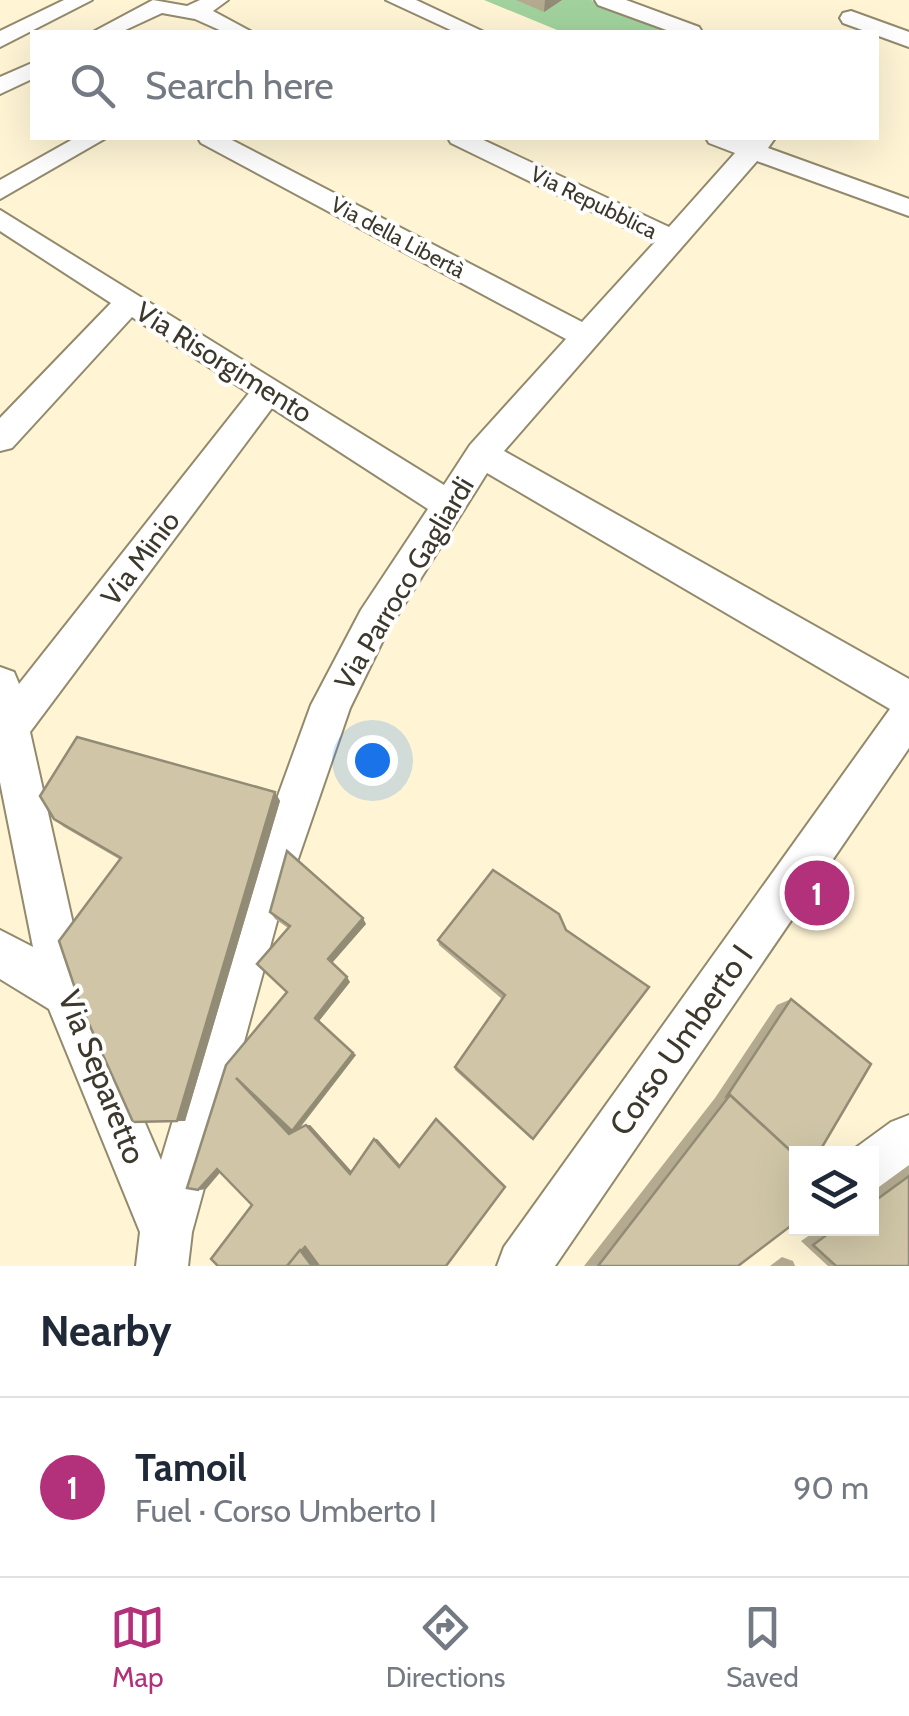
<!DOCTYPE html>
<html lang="en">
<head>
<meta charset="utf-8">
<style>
	:root { --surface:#fff; --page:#f6f6f7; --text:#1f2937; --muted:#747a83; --line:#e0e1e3; --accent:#b3317b }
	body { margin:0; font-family:Cabin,sans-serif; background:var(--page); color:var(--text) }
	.controls { position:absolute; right:30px; bottom:30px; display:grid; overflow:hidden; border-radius:0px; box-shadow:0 10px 40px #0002 }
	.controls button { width:90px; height:90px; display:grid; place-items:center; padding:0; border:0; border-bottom:2px solid var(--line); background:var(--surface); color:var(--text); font:50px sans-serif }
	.you { position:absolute; left:372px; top:760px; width:35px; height:35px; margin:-25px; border:8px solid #fff; border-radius:50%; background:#1a73e8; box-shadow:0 0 0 15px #1a73e833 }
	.badge { display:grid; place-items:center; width:65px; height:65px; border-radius:50%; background:var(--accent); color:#fff; font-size:32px; font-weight:700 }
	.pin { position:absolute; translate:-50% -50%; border:5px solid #fff; box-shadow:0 2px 10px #0006 }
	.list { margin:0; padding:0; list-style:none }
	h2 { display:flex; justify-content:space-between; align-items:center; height:130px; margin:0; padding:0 40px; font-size:42px }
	h2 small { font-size:32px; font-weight:400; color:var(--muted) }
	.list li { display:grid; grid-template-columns:65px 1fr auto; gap:30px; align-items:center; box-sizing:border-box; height:180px; padding:0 40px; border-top:2px solid var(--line) }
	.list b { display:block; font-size:38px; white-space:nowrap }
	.list p { margin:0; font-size:32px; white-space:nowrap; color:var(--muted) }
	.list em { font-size:32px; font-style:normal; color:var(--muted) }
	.icon { flex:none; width:55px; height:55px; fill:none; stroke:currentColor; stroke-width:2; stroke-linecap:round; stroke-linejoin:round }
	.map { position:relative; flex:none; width:909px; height:1266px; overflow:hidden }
	.search { position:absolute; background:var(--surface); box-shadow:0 10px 40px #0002; left:30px; right:30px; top:30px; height:110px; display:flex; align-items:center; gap:25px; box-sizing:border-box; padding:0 35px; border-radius:0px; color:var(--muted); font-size:38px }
	.sheet { height:310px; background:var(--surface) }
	nav { display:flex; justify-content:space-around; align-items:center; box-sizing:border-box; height:140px; border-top:2px solid var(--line); background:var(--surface); font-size:28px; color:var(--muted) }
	nav a { display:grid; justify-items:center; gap:5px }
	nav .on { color:var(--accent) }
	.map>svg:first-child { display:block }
	.green { fill:#a1d29d }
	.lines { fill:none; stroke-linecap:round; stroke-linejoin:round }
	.minor-casing { stroke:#938a6d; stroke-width:4 }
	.minor { fill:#fff; fill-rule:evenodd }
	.wall { fill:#b3aa90 }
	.shaded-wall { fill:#928b75 }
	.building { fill:#d0c6a7; stroke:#928b75; stroke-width:2.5 }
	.labels { text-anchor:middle; stroke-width:8; stroke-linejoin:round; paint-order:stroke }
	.far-street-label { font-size:22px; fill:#3c382c; stroke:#fff }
	.street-label { font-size:28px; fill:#3c382c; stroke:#fff }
	.near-street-label { font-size:32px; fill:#3c382c; stroke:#fff }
</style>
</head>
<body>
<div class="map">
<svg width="909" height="1266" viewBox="0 0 909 1266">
	<rect width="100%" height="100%" fill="#fff5d5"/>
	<polygon class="green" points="484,0 591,0 674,32 562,32"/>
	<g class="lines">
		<g class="minor-casing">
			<g id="minor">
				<polygon points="64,0 92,0 0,47 0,31"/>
				<polygon points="153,0 187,6 200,0 228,0 213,11 252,32 224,32 195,19 162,13 121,32 93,32"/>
				<polygon points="386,0 416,0 484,32 455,32"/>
				<polygon points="595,0 626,0 699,27 702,32 672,32 598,5"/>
				<polygon points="851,11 909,32 909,47 843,23 840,18 843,13"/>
				<polygon points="32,63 32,79 0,94 0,77"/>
				<polygon points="75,138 106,138 0,199 0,180"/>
				<path d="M198 138H228L582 322 655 242 451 143 448 138H479L669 227 735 153 709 143 706 138H775L768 148 909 199V216L757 161 504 451 909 679V748L555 1266H497L504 1247 890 709 487 473 387 632 350 708 279 914 192 1232 188 1266H136L140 1232 49 1009 0 979V930L33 947 0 782V667L14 672 19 684 249 393 132 317 12 448 0 451V418L111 303 0 231V210L444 485 470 445 566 339 201 143ZM272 408 428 509 361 610 311 705 235 914 161 1160 88 991 30 732Z"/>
				<polygon points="909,1115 909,1171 872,1192 872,1154 852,1154 854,1149 891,1122"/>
			</g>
		</g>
		<use href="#minor" class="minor"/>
	</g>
	<g class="wall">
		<polygon points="516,0 562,0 544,12"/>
		<polygon points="275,792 280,801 185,1121 133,1122 119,859 64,827 54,819"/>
		<polygon points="493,870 533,1139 531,1139 455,1070 455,1067 502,999 439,945 438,940"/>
		<polygon points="270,912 366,924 332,963 350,982 319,1021 356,1055 300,1128 310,1125 351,1171 374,1139 377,1139 401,1166 505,1187 252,1205 220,1172 206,1189 198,1190 287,992 288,928 275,919"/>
		<polygon points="791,999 738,1266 584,1266 715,1098 777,1005"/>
		<polygon points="909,1165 909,1266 828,1266 801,1241 820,1228 872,1228 872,1192"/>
		<polygon points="782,1257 793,1261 795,1266 770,1266"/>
	</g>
	<g class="shaded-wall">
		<polygon points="545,0 562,0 544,12"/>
		<polygon points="275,792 280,801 185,1121 177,1121"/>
		<polygon points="363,918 366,924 331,964 328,959"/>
		<polygon points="347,977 350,982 319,1021 315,1018"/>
		<polygon points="353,1053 356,1055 297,1131 292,1131"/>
		<polygon points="236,1078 242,1079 295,1135 289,1134"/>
		<polygon points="306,1125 310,1125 353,1173 350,1174"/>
		<polygon points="374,1139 377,1139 401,1166 399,1167"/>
		<polygon points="224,1168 206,1189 198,1190 217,1169"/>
		<polygon points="309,1244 326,1266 312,1266 300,1250"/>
	</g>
	<g class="building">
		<polygon points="77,737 275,792 177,1121 133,1122 81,1006 59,941 121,858 54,819 40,796"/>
		<polygon points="287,851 363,918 328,959 347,977 315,1018 353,1053 292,1131 236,1078 289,1134 306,1125 350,1174 374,1139 399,1167 436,1119 505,1187 446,1266 319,1266 305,1247 287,1266 218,1266 211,1259 252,1205 217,1169 198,1190 187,1188 226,1065 287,992 257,964 290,926 270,912"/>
		<polygon points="493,870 559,914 566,930 649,987 533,1139 455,1067 505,995 438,940"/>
		<polygon points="791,999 871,1064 818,1154 796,1154 796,1156 730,1095 727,1096"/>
		<polygon points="730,1095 796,1156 796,1222 738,1266 598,1266"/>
		<polygon points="909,1176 909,1266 836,1266 813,1245 836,1228 872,1228 872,1203"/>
		<polygon points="300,1250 312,1266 287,1266"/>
	</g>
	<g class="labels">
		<g class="far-street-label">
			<text transform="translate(594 202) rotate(26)" y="8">Via Repubblica</text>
			<text transform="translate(398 237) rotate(28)" y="8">Via della Libertà</text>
		</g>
		<g class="street-label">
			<text transform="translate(224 362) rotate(32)" y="10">Via Risorgimento</text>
			<text transform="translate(140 558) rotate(-53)" y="10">Via Minio</text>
			<text transform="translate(404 583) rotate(-59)" y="10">Via Parroco Gagliardi</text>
		</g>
		<g class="near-street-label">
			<text transform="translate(681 1040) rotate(-55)" y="11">Corso Umberto I</text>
			<text transform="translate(102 1077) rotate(68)" y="11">Via Separetto</text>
		</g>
	</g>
</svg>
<div class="controls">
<button><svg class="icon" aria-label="layers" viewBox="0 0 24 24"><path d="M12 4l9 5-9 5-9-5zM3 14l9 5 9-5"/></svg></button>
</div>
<div class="you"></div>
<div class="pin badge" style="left:817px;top:893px">1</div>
<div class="search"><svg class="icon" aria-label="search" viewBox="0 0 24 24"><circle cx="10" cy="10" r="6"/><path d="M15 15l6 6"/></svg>Search here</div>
</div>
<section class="sheet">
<h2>Nearby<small></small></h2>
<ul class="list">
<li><span class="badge">1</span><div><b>Tamoil</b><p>Fuel · Corso Umberto I</p></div><em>90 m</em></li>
</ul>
</section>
<nav>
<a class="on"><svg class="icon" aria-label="map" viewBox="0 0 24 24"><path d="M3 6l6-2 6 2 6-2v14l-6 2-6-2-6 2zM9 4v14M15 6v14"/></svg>Map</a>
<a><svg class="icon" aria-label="directions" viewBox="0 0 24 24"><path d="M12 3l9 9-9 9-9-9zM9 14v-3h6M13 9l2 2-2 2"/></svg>Directions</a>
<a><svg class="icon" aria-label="saved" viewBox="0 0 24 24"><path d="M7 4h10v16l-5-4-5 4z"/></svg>Saved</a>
</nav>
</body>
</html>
